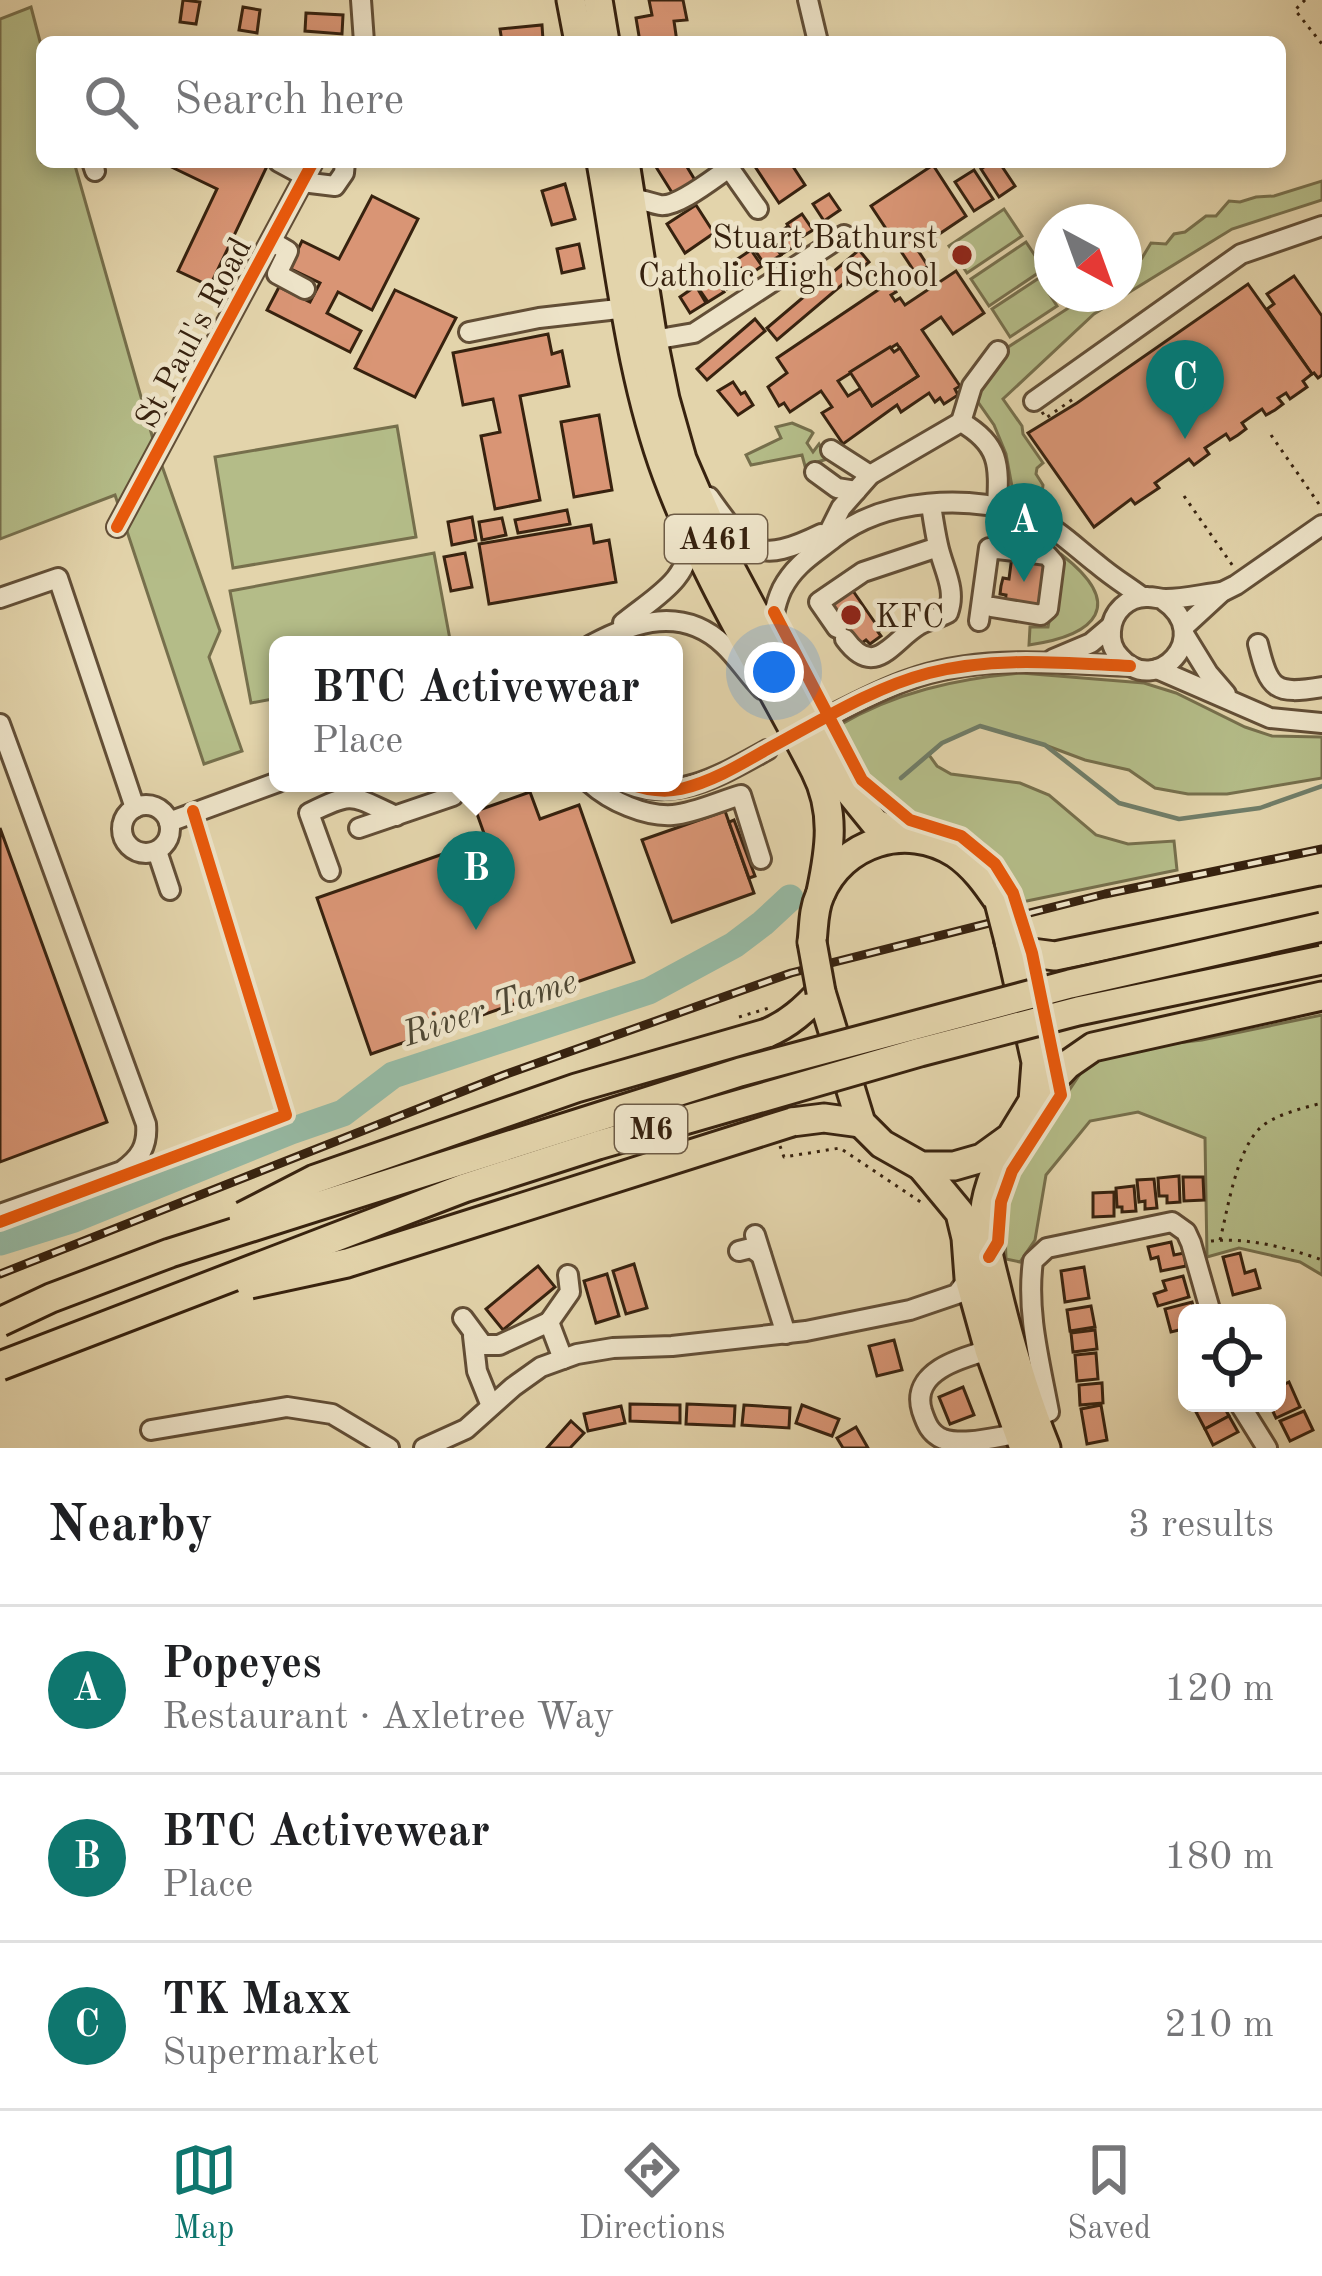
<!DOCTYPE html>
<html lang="en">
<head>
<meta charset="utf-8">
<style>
	:root { --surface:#fff; --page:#f2f2f2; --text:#202124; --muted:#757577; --line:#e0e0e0; --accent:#0f766e }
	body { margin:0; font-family:"Old Standard TT",serif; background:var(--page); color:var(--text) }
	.controls { position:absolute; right:36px; bottom:36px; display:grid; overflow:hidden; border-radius:18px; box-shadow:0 6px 18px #0003 }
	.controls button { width:108px; height:108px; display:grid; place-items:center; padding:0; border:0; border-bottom:3px solid var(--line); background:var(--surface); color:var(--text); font:60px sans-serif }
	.compass { position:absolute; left:1034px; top:204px; width:108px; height:108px; border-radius:50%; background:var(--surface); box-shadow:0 6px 18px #0003; rotate:139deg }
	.you { position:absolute; left:774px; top:672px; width:42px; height:42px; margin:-30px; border:9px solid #fff; border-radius:50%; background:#1a73e8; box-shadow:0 0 0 18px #1a73e833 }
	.badge { display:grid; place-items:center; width:78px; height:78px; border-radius:50%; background:var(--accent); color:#fff; font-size:39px; font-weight:700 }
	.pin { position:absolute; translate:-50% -99px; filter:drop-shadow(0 3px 6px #0008) }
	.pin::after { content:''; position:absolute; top:63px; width:42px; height:36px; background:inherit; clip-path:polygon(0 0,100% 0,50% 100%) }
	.popup { position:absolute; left:269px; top:636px; width:414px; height:156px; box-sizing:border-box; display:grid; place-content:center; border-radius:18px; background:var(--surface); filter:drop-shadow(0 3px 9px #0005); font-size:39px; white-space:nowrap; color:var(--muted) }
	.popup b { font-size:45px; color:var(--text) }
	.popup::after { content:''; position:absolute; left:50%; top:100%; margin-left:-24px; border:24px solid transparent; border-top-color:var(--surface) }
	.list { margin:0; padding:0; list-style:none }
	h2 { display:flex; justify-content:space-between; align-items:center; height:156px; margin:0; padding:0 48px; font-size:51px }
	h2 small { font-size:39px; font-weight:400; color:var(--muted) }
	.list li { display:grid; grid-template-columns:78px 1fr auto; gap:36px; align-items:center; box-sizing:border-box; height:168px; padding:0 48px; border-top:3px solid var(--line) }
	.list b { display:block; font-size:45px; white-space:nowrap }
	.list p { margin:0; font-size:39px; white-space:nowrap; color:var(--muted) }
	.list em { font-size:39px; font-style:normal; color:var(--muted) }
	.icon { flex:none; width:66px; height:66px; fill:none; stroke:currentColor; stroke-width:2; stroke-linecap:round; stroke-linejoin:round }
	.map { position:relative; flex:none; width:1322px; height:1448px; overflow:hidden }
	.search { position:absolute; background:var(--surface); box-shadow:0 6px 18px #0003; left:36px; right:36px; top:36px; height:132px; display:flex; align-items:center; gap:30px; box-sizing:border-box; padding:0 42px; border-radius:18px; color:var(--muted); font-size:45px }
	.sheet { height:660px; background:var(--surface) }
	nav { display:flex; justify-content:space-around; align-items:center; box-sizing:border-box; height:168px; border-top:3px solid var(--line); background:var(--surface); font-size:33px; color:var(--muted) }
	nav a { display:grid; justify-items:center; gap:6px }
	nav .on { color:var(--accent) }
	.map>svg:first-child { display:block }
	.green { fill:#b4bc88; stroke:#766f4c; stroke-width:3 }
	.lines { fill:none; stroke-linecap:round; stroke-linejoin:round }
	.stream { stroke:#707d68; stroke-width:4.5 }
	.river { stroke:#96b9a3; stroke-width:27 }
	.building { fill:#d99575; stroke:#37220f; stroke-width:3; fill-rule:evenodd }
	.minor-casing { stroke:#624e36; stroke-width:24 }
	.highway-casing { stroke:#37220f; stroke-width:33 }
	.path { stroke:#37220f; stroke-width:3; stroke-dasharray:3 6; stroke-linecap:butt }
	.minor { stroke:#ede3c8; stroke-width:18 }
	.highway { stroke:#e3d4ab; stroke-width:27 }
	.rail-casing { stroke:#37220f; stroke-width:9 }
	.rail { stroke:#ede3c8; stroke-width:4.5; stroke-dasharray:14; stroke-linecap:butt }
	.highway-bridge-casing { stroke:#37220f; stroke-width:33; stroke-linecap:butt }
	.highway-bridge { stroke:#e3d4ab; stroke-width:27 }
	.cycleway-casing { stroke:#ede3c8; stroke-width:20 }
	.cycleway { stroke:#e8590c; stroke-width:12 }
	.poi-dot { fill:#8f2418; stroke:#ede3c8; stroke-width:4.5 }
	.labels { text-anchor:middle; stroke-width:9; stroke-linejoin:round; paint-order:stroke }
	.shield { fill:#ede3c8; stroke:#6e5c46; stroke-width:3 }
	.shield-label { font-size:30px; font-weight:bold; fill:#37220f }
	.poi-label { font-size:33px; fill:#37220f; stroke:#ede3c8; text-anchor:end }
	.street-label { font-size:33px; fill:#37220f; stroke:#ede3c8 }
	.water-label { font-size:36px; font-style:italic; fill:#4f4834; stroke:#ede3c8 }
</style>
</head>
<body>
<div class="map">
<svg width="1322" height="1448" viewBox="0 0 1322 1448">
	<rect width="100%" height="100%" fill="#e3d4ab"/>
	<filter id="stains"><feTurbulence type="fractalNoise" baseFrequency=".00167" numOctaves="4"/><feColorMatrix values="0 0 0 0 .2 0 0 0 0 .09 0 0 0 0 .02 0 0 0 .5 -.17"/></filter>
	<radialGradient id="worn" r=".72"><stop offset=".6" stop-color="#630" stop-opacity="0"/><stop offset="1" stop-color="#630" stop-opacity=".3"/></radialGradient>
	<g class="green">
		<polygon points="31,7 42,49 42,162 74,162 155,446 220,631 209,657 242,751 204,764 115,495 0,539 0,19"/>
		<polygon points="1322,181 1322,200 1232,229 1128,293 1094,314 1003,399 1022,426 1023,434 1043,463 1037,468 1036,474 1043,485 1042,493 1053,505 1048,510 1022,500 1013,492 1006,454 994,425 978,402 979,391 1002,351 1090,294 1124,294 1124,247 1142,258 1151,243 1166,244 1174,234 1185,232 1206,216 1216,216 1229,201 1240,202 1256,197 1274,196"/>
		<polygon points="1004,209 1022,236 967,273 949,246"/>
		<polygon points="1026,242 1044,269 989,306 971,279"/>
		<polygon points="1039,278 1057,306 1010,337 992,309"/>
		<polygon points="792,423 811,431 813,433 807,443 813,452 819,444 827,459 805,466 802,455 751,465 746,455 781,438 776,427"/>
		<polygon points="397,426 416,537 233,568 215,457"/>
		<polygon points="434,553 451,645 278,645 278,698 251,703 230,591"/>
		<path d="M1062 555C1126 605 1097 635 1029 645L1030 627H1048Z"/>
		<path d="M1021 673 1144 683 1176 693 1245 727 1272 736 1322 737V778L1227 794H1188L1155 788 1129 770 1085 760 1045 745 980 726 942 743 929 755 937 766 951 774 1020 783 1049 795 1096 835 1128 844 1174 841 1177 870 1022 902C1013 873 990 844 964 830 947 820 925 823 909 813 875 794 857 759 838 726 895 692 956 679 1021 673Z"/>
		<polygon points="1322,1015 1322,1275 1300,1262 1239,1248 1207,1257 1205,1138 1138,1112 1090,1121 1046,1175 1035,1240 1020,1262 1006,1259 1004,1207 1016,1170 1086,1065 1118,1050 1202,1040"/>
	</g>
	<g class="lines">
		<polyline class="stream" points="901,778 942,743 980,726 1045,745 1119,803 1179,819 1260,808 1322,786"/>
		<polyline class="river" points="0,1242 74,1219 291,1131 343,1113 393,1075 649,991 734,945 763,923 790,898"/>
	</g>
	<g class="building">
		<polygon points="183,0 200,2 196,24 180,22"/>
		<polygon points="649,0 683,0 687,20 674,21 677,42 640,42 636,18 652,15"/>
		<polygon points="243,7 260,10 257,33 239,30"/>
		<polygon points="306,13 343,15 342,34 305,31"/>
		<polygon points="542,25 543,40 502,42 500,29"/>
		<polygon points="161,162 269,162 210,286 178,271 217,189"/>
		<polygon points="663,162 684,162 698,185 676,199 656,167"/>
		<polygon points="752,162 790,162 805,185 779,203"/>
		<polygon points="991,162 999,162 1015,186 999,197 981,169"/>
		<polygon points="933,165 966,216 917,249 928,266 916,274 871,206"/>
		<polygon points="974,170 993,199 974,211 955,182"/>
		<polygon points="565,184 575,219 552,225 542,191"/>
		<polygon points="829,194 840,210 824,221 813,204"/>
		<polygon points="372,196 418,219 372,310 338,292 327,313 361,331 350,352 267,310 279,287 310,302 320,283 289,268 302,241 339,259"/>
		<polygon points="696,205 714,233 685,253 667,224"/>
		<polygon points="802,214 813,230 797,240 787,224"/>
		<polygon points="787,227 798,244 782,254 772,238"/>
		<polygon points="770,239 781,255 765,265 754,249"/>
		<polygon points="579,244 584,268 562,273 557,249"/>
		<polygon points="751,250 762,266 746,277 736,260"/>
		<polygon points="859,250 869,262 777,340 767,328"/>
		<polygon points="733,262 743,278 727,289 717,272"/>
		<path d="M956 271 984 313 953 334 941 317 922 330 960 386 955 389 958 395 944 404 940 398 935 402 929 393 901 412 897 405 843 444 822 413 832 407 821 391 790 412 784 403 779 406 768 387 787 373 777 358 890 282 896 292 891 295 895 301 900 298 905 305ZM897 344 918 376 872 406 861 388 848 396 838 381Z"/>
		<polygon points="713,276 724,292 708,302 697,286"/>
		<polygon points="1294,276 1322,316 1322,375 1318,378 1314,373 1312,374 1267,309 1274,304 1267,294"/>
		<polygon points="1248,284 1312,374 1303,381 1307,387 1290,399 1286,393 1278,398 1283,404 1275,410 1266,415 1262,409 1242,423 1246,429 1238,435 1230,440 1226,434 1205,448 1209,454 1194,465 1189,459 1155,483 1159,488 1135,504 1131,499 1094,527 1028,433 1077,403"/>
		<polygon points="696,286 706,303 690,313 680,297"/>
		<polygon points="395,290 456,318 415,397 355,368"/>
		<polygon points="755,319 765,331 707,380 697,369"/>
		<polygon points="548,334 552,354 562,351 569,386 520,396 540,500 495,509 481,436 500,432 493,399 463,405 453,353"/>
		<polygon points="890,347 894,352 900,348 918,376 872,406 850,372"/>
		<polygon points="733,382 741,394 745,392 753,405 738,415 718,391"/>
		<polygon points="599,415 612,490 574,497 561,422"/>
		<polygon points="567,510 570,524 518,533 515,520"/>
		<polygon points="472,517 476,540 452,545 448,522"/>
		<polygon points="502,518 506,535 482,540 479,522"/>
		<polygon points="591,525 594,543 609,540 616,582 489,604 479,544"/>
		<polygon points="465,553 472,587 451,591 444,557"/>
		<polygon points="1012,556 1049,562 1042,609 1005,603 1006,595 1000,594 1001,586 1003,578 1009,579"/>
		<polygon points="851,588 880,630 878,632 881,636 870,644 866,640 858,646 840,642 832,631 828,605"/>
		<polygon points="530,792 540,819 579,805 634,962 371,1054 317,898 486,839 476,811"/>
		<polygon points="725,811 754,893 672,922 642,840"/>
		<polygon points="734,820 755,876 749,878 729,822"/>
		<polygon points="0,828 107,1122 0,1162"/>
		<polygon points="1179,1176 1180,1202 1167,1203 1167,1196 1159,1196 1158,1178"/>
		<polygon points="1183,1177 1203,1177 1204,1200 1184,1201"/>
		<polygon points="1154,1179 1157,1208 1145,1209 1145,1201 1139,1202 1137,1180"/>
		<polygon points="1134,1186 1136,1211 1122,1212 1122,1207 1117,1207 1116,1188"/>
		<polygon points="1114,1192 1114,1216 1093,1217 1093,1193"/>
		<polygon points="1171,1242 1174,1255 1184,1253 1186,1266 1161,1271 1158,1257 1151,1259 1148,1247"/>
		<polygon points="1240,1253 1245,1273 1255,1270 1260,1288 1233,1295 1223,1257"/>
		<polygon points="634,1264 647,1308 626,1314 613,1271"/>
		<polygon points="538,1266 555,1287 503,1330 486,1309"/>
		<polygon points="1084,1267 1089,1298 1065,1302 1061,1271"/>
		<polygon points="607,1274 619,1316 596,1323 584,1281"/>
		<polygon points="1183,1276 1189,1297 1158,1306 1154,1294 1166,1290 1163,1281"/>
		<polygon points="1192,1302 1195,1313 1187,1313 1187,1328 1171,1332 1165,1309"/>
		<polygon points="1091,1306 1095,1327 1070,1331 1067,1310"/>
		<polygon points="1095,1330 1097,1349 1073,1352 1071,1333"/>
		<polygon points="894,1340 902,1370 877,1376 869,1346"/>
		<polygon points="1096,1353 1098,1379 1077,1381 1075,1355"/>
		<polygon points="1289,1382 1300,1407 1276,1418 1269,1403 1277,1403 1277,1388"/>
		<polygon points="1102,1383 1103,1403 1080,1405 1079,1385"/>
		<polygon points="963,1387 974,1415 950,1424 939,1397"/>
		<polygon points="1214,1403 1222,1403 1229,1416 1205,1429 1196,1412"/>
		<polygon points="630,1404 680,1405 680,1423 630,1421"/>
		<polygon points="687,1404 735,1406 734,1426 686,1424"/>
		<polygon points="744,1405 790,1408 789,1428 742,1425"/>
		<polygon points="802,1405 839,1419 832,1436 796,1423"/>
		<polygon points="1101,1405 1107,1440 1087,1444 1081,1409"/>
		<polygon points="621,1406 625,1423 588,1431 584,1414"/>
		<polygon points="1304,1411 1313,1430 1290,1441 1280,1421"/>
		<polygon points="1229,1416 1238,1432 1213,1445 1205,1429"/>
		<polygon points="571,1421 584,1433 570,1448 547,1448"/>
		<polygon points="856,1427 868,1448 843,1448 837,1438"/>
	</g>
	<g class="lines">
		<g class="minor-casing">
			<g id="minor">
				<polyline points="361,0 364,42"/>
				<polyline points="808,0 818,42"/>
				<polyline points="92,162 95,171"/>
				<polyline points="279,162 305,176"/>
				<polyline points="725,162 758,209"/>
				<polyline points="302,182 335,186 344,173 345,162"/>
				<path d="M631 199C643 199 649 203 660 205 677 208 714 178 729 168"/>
				<polyline points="271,241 288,251 277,274 305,289"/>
				<polyline points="469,332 539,318 627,308"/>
				<polyline points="653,340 694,333 844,235"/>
				<polyline points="1034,401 1241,254 1322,226"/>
				<polyline points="961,422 972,386 998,351"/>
				<polyline points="831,450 870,475"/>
				<polyline points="815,472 837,488 856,491"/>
				<path d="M709 497C748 551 755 566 821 534"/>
				<polyline points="117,527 313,162"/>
				<path d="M830 530 841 508 870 475 961 422C1001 445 999 466 997 508"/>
				<polyline points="0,598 58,578 135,808"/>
				<path d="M1163 600C1216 636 1155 698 1120 657 1113 650 1110 641 1111 631 1112 612 1128 596 1148 597 1154 597 1160 599 1166 599 1184 599 1204 594 1222 592"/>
				<polyline points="979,621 989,548 1047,555 1054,563 1048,609 1041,615 992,607"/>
				<path d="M623 623C653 598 693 579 689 536"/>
				<polyline points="1184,627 1222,592 1236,585 1322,525"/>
				<polyline points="837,628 819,602 863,572 938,547"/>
				<polyline points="1184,634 1208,673 1226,694"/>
				<path d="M845 639C875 680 892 641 919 625 928 620 939 618 948 613 957 589 943 569 938 545 935 532 933 518 931 505"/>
				<path d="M770 643C772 625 774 606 782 589 795 564 814 554 834 538 884 498 970 494 1029 516 1056 527 1075 547 1097 564 1111 576 1127 586 1142 597"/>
				<path d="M1258 644C1269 690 1275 695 1322 687"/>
				<path d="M591 645C635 621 683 606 724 645 738 658 748 675 762 689"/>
				<polyline points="1053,659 1091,643 1111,626"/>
				<polyline points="1157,669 1270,718 1322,723"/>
				<path d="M832 715C857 702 882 689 908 680 979 654 1056 663 1130 666"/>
				<path d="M0 724 146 1124C148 1146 140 1158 122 1171L0 1214"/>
				<path d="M590 783C610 801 645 817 673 815 695 813 720 801 741 795L761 859"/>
				<path d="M627 783C678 802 723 774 767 750"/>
				<circle cx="146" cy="829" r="24"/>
				<polyline points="169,822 278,782"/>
				<polyline points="359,828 453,796 451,783"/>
				<polyline points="157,851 170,890"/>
				<path d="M330 871 309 813C355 791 350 795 396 816"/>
				<polyline points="755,1235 786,1334"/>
				<polyline points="739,1251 751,1248 761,1255"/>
				<polyline points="463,1318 483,1345 499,1345 549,1322 563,1359"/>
				<polyline points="549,1322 570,1292 568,1275"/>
				<polyline points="473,1336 477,1371 491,1406"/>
				<path d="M989 1350C960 1358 910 1372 922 1411 926 1423 930 1434 943 1439 965 1446 995 1437 1018 1434"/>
				<polyline points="1239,1403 1267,1448"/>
				<path d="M1049 1412C1040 1363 1026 1311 1033 1261L1047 1248 1172 1222 1186 1232 1191 1243 1211 1313"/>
				<polyline points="151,1430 287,1407 332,1414 389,1448"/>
				<polyline points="424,1448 466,1429 513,1387 541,1367 577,1354 613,1348 672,1346 806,1331 910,1310 957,1294 969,1278"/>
			</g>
		</g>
		<g class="highway-casing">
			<g id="highway">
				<polyline points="571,0 579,42"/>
				<polyline points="598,0 605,42"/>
				<path d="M601 162C620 267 630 375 667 475 705 578 765 673 815 770 836 811 830 849 821 892"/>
				<polyline points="625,162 653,340 665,399 682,459 723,554 849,791 875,823 903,836"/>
				<polyline points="1009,941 1032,953 1055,956 1322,901"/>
				<path d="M812 942C814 926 813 910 820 895 842 842 906 822 955 853 974 866 986 883 999 902"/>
				<path d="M767 1033C789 1024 805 1009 821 992L861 1123 882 1144 921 1166H954L982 1158 1011 1137 1033 1101 1036 1062 1009 941"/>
				<polyline points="1033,1101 1067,1065 1093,1047 1322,996"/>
				<polyline points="792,1122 824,1118 861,1123"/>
				<path d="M1009 1140C998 1165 984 1193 984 1221 984 1243 991 1265 996 1286 1009 1341 1025 1396 1046 1448"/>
				<polyline points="921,1166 960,1213 966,1238 969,1278 989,1350 1024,1448"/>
			</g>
		</g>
		<g class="path">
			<polyline points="1305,0 1295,10 1322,44"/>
			<polyline points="1042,412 1046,418 1073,399 1077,403"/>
			<polyline points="1271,435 1321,507"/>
			<polyline points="1184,496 1235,569"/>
			<polyline points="739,1017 769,1008"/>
			<polyline points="780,1146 784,1157 840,1148 925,1205"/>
			<path d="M1220 1240C1228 1208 1236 1153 1259 1129 1273 1115 1303 1108 1322 1103"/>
			<path d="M1211 1241C1246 1237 1289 1248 1322 1260"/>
		</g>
		<use href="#minor" class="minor"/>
		<use href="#highway" class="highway"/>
		<g class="rail-casing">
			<polyline id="rail" points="0,1274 504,1075 791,973 1105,894 1322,849"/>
		</g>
		<use href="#rail" class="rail"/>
		<g class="highway-bridge-casing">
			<g id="highway-bridge">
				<polyline points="999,902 1009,941"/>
				<polyline points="812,942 821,992"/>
				<polyline points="243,1216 315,1179 576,1088 767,1033"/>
				<polyline points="250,1284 347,1263 792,1122"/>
				<polyline points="0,1322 51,1298 170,1253 740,1072 1070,984 1322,927"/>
				<polyline points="0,1366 464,1188 598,1145 920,1052 1078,1011 1322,960"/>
			</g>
		</g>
		<use href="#highway-bridge" class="highway-bridge"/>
		<g class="cycleway-casing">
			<g id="cycleway">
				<polyline points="117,527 313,162"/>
				<polyline points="774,612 862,780 910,820 961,836 995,864 1013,893 1032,953 1061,1095 1012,1171 1001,1202 998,1242 989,1257"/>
				<path d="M627 783C645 790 662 793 681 789 711 782 738 766 764 751 817 723 871 688 929 673 995 656 1063 663 1130 666"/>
				<polyline points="0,1222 286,1115 193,811"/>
			</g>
		</g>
		<use href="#cycleway" class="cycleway"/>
	</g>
	<g class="poi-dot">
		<circle cx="962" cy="255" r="12"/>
		<circle cx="851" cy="615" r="12"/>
	</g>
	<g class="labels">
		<g class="shield">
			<rect x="665" y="515" width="102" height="48" rx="9"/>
			<rect x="615" y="1105" width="72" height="48" rx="9"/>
		</g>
		<g class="shield-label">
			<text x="716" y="549">A461</text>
			<text x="651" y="1139">M6</text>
		</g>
		<g class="poi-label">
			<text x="938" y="248">Stuart Bathurst<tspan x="938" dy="38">Catholic High School</tspan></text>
			<text x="875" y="627" text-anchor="start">KFC</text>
		</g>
		<g class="street-label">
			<text transform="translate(192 332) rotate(-62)" y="12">St Paul's Road</text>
		</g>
		<g class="water-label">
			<text transform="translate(489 1006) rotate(-18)" y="13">River Tame</text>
		</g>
	</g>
	<rect width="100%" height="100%" filter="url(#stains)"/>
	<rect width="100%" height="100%" fill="url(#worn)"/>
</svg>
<div class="controls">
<button><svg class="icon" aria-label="locate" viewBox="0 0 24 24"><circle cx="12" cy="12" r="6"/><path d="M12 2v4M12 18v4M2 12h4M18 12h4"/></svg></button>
</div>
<svg class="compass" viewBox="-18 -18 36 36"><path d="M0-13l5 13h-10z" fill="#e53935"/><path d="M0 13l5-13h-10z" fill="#757577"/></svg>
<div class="you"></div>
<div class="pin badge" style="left:1024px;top:582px">A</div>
<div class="pin badge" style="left:476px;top:930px">B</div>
<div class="popup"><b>BTC Activewear</b>Place</div>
<div class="pin badge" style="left:1185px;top:439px">C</div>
<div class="search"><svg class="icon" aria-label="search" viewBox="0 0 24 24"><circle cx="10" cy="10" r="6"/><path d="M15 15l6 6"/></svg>Search here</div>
</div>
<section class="sheet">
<h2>Nearby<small>3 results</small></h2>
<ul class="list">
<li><span class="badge">A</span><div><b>Popeyes</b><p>Restaurant · Axletree Way</p></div><em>120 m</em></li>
<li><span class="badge">B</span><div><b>BTC Activewear</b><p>Place</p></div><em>180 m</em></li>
<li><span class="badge">C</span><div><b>TK Maxx</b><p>Supermarket</p></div><em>210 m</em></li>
</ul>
</section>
<nav>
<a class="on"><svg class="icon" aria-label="map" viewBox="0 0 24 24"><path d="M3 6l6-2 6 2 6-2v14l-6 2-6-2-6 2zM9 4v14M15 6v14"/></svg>Map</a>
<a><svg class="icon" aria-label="directions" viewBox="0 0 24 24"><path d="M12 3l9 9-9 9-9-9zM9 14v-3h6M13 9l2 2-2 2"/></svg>Directions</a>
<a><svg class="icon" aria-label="saved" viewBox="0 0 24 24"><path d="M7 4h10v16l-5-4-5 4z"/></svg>Saved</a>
</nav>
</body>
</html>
